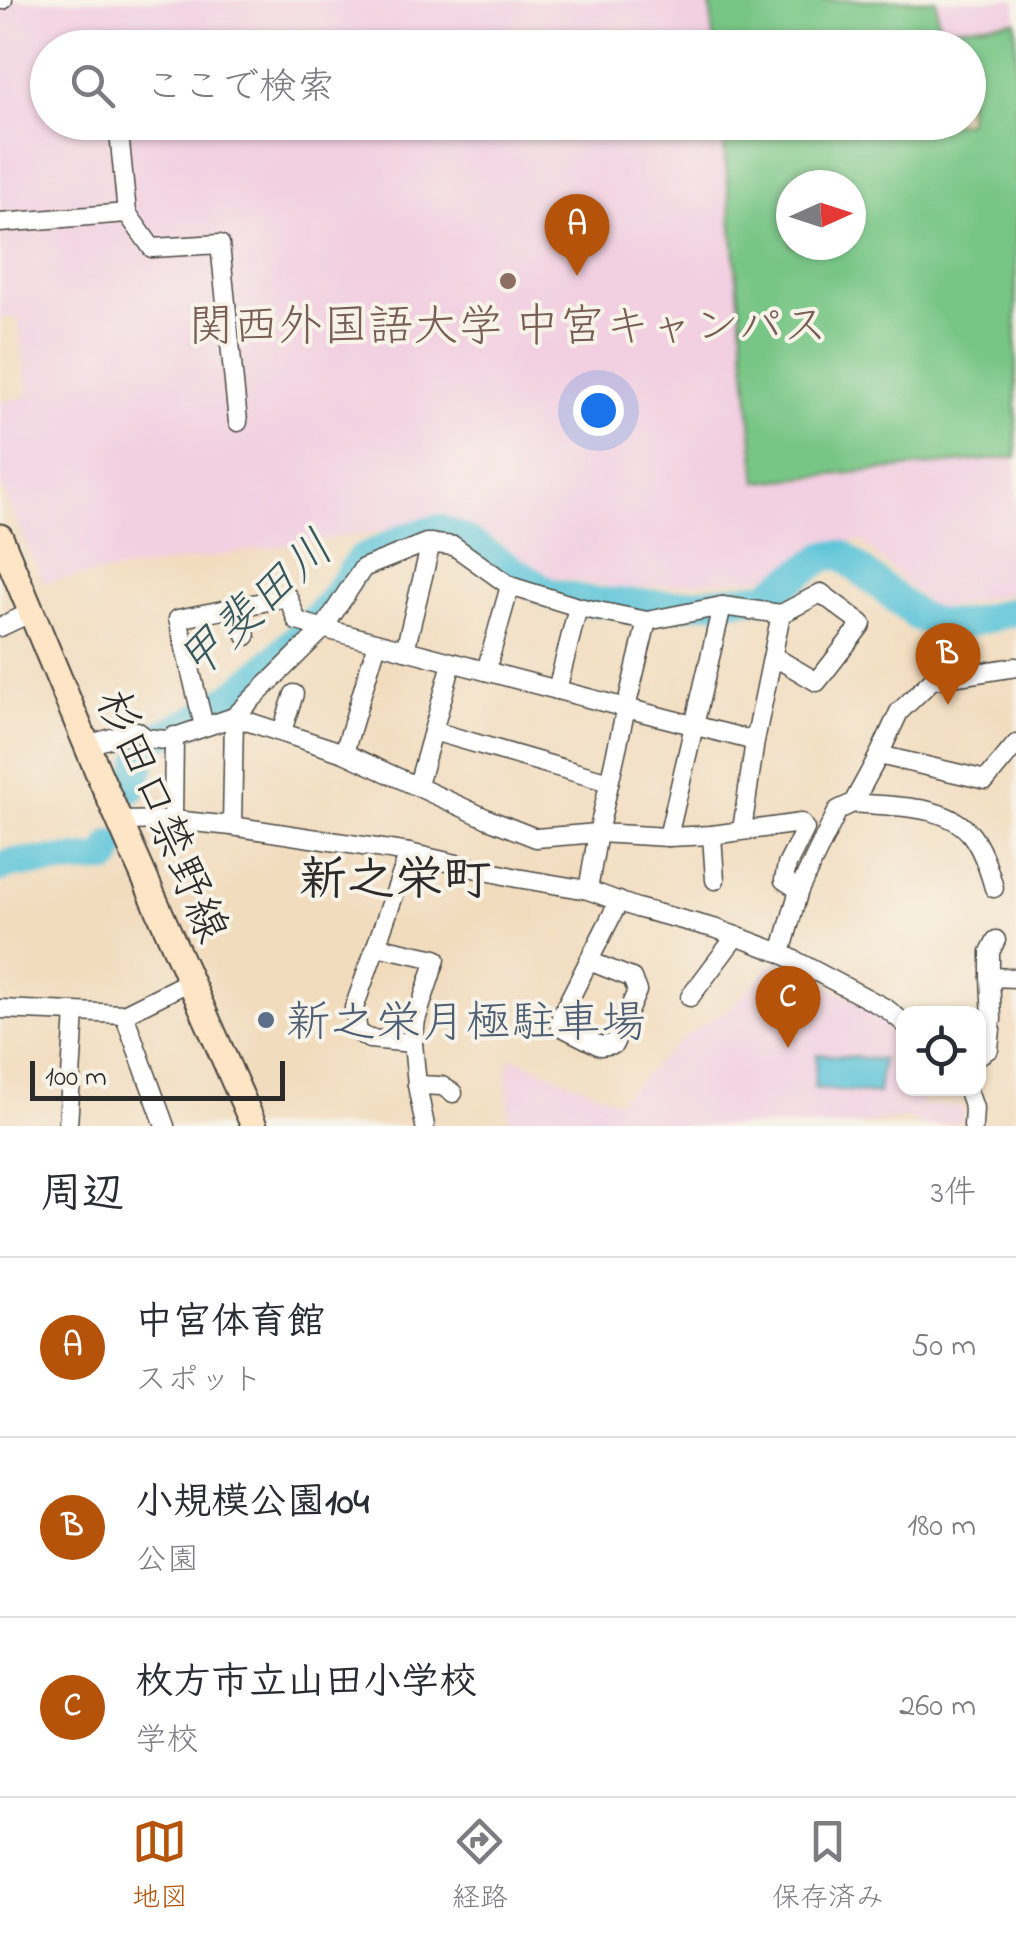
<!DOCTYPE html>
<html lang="ja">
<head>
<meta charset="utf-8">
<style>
	:root { --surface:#fff; --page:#f2f2f3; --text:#2b2b33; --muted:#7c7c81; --line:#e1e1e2; --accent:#b45309 }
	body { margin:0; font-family:"Indie Flower","Klee One",sans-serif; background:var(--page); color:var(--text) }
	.controls { position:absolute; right:30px; bottom:30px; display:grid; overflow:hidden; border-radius:20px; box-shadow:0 2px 8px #0004 }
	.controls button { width:90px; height:90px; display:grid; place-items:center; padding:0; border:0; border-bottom:2px solid var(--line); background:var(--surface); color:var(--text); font:50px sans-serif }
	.compass { position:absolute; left:776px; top:170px; width:90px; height:90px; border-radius:50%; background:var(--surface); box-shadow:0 2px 8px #0004; rotate:87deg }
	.scale { position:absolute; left:30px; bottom:25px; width:255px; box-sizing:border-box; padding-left:10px; border:5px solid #2b2b2b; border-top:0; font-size:28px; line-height:35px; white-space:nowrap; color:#2b2b2b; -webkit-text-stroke:8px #f7f3e8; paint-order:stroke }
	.you { position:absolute; left:598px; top:410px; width:35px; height:35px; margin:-25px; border:8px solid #fff; border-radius:50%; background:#1a73e8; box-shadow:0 0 0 15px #1a73e833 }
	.badge { display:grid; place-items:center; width:65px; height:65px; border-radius:50%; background:var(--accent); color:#fff; font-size:32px; font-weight:700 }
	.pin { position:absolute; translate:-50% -82px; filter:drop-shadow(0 2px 5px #0008) }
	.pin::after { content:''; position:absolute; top:52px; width:35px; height:30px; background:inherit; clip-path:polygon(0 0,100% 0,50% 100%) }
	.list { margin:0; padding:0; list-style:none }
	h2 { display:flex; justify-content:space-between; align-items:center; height:130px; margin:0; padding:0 40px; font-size:42px }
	h2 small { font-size:32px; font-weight:400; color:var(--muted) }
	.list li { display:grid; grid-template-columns:65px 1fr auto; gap:30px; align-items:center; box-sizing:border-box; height:180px; padding:0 40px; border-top:2px solid var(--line) }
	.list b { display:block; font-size:38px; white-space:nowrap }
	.list p { margin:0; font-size:32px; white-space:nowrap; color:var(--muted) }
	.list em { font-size:32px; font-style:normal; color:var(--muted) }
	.icon { flex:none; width:55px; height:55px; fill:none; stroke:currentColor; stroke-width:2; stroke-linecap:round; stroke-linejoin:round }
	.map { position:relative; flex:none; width:1016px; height:1126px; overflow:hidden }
	.search { position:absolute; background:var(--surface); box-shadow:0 2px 8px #0004; left:30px; right:30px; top:30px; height:110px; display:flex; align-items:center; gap:25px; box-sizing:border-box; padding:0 35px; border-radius:55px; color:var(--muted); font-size:38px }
	.sheet { height:670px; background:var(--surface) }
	nav { display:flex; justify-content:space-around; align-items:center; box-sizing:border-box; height:140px; border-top:2px solid var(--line); background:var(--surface); font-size:28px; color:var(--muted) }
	nav a { display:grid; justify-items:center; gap:5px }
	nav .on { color:var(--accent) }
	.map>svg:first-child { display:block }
	.built { fill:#f2cfe1; fill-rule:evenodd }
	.green { fill:#78c686; stroke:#527858; stroke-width:2.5; fill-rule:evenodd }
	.water { fill:#5cc4d9; stroke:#447882; stroke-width:2.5 }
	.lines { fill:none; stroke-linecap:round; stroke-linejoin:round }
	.river { stroke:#5cc4d9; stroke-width:30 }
	.street-casing { stroke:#494641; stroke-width:21 }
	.secondary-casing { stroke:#494641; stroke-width:29 }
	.street { stroke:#fff; stroke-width:18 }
	.secondary { stroke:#fde5c5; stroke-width:25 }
	.education-dot { fill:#8d6e63; stroke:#f7f3e8; stroke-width:4 }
	.service-dot { fill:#5c6f8a; stroke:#f7f3e8; stroke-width:4 }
	.labels { text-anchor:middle; stroke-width:8; stroke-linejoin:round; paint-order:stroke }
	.education-label { font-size:45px; fill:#785e54; stroke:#f7f3e8 }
	.street-label { font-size:45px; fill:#2b2b2b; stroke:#f7f3e8 }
	.service-label { font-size:45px; fill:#4e5e75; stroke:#f7f3e8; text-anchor:start }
	.water-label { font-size:48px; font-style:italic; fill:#3a595f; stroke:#f7f3e8 }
	.neighbourhood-label { font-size:48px; font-weight:bold; fill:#2b2b2b; stroke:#f7f3e8 }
</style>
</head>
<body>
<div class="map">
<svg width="1016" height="1126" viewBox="0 0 1016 1126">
	<rect width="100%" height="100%" fill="#f7f3e8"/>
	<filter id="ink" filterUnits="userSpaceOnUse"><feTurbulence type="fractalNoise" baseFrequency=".01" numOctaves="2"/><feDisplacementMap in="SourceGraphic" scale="20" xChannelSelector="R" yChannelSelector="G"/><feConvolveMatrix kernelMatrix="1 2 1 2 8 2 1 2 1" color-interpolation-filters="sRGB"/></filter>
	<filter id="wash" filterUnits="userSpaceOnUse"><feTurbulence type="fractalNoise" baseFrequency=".0048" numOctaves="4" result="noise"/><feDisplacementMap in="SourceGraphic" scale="40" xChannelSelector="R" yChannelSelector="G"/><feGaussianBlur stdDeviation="2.25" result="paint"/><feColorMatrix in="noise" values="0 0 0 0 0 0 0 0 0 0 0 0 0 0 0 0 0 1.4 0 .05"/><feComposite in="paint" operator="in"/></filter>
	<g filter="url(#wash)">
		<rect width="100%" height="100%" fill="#f2dcbe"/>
		<g class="built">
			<path d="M0 0H1016V592L934 610 861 541 823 543 768 577 620 589 536 575 498 540 429 524 43 582 0 483V401L28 396 18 317 0 319ZM48 48H968V122H48ZM791 185H851V245H791Z"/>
			<polygon points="776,960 866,1006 903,1040 904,1088 919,1089 922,1105 964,1107 963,1122 924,1126 906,1117 852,1126 509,1126 507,1073 511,1057 618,1101 683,1038 732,1006"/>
		</g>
		<path class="green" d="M710 0H936L939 29 1016 21V457L757 482 722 123 968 122V48L714 47ZM791 185H851V245H791Z"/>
		<polygon class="water" points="817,1054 882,1060 878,1094 814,1088"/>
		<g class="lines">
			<g class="river">
				<polyline points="132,788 148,741 196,720 240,690 278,657 331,602 359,561 405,538 439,529 465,540 549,593 593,602 670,605 766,596 826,556 842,555 919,617 939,624 964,624 1016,611"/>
				<polyline points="0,868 11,863 108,859 112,845"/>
			</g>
		</g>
	</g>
	<g filter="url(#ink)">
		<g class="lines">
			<g class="street-casing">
				<g id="street">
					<polyline points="0,0 3,0"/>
					<polyline points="109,40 110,48"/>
					<polyline points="118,122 127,213"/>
					<polyline points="0,223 127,213 152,248 220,244 238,422"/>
					<polyline points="239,607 246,636"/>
					<polyline points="647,621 626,708 755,741 742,830"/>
					<polyline points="0,627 32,612"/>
					<polyline points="405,650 431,543"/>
					<polyline points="773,656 817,682 862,624 821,593 781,614"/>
					<polyline points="486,671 510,586"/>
					<polyline points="557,690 578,607"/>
					<polyline points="204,726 178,619 288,597 297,621 318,627 626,708 598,833 668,837 712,835 801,823 805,829 787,865 784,880 799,890"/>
					<polyline points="282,731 294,694"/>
					<polyline points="433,731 609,782"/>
					<polyline points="87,745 137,731 146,738 166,740 234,717 344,753 488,819 536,838 598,833 588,890"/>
					<polyline points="344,753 377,643"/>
					<polyline points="879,755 986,780 1016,744"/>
					<polyline points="418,785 452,663"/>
					<path d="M853 803C890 807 948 803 972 836 983 851 989 870 994 888"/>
					<polyline points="173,820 174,736"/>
					<polyline points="121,821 173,820 232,826 409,853 517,878 588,890 637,908 717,929 781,953 887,1009 904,1023"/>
					<polyline points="232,826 234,717 323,629 363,568 426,543 454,546 510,586 578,607 647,621 722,606 781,614 755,741"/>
					<polyline points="712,835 715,880"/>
					<polyline points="668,837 722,606"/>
					<polyline points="409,853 354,1008 358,1032 369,1039 413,1043 417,1085 425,1126"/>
					<polyline points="376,946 436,959 416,1020 413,1043"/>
					<polyline points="781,953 799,890 838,810 853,803 879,755 899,712 932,680 1016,667"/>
					<polyline points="589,961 632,978 637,991 614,1044 600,1046 560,1026 561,1016 619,901"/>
					<polyline points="990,977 990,952 996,940"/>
					<polyline points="690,997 736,936"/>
					<polyline points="0,1009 124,1014 190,981"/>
					<polyline points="124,1014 165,1126"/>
					<polyline points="978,1056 989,1049 992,1019 990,977 1016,978"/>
					<polyline points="417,1085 442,1086 453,1093"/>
					<polyline points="967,1088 974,1108 973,1126"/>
					<polyline points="68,1126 75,1012"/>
				</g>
			</g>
			<g class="secondary-casing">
				<polyline id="secondary" points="0,537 98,772 254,1126"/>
			</g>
			<use href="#street" class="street"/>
			<use href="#secondary" class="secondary"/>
		</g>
	</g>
	<circle class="education-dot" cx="508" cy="281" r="10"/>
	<circle class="service-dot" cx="266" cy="1020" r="10"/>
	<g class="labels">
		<g class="education-label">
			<text x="508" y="340">関西外国語大学 中宮キャンパス</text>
		</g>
		<g class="street-label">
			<text transform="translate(164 815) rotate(67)" y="16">杉田口禁野線</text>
		</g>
		<g class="service-label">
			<text x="286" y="1036">新之栄月極駐車場</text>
		</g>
		<g class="water-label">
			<text transform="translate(254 604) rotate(-43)" y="17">甲斐田川</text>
		</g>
		<g class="neighbourhood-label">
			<text x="395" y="894">新之栄町</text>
		</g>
	</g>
</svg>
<div class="controls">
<button><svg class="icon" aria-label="locate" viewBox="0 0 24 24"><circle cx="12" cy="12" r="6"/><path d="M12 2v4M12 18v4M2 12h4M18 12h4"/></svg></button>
</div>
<svg class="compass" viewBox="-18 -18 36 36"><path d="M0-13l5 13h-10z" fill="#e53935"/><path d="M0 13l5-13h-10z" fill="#7c7c81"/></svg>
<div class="scale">100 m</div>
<div class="you"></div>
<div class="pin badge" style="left:577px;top:276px">A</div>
<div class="pin badge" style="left:948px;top:705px">B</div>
<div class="pin badge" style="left:788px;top:1048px">C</div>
<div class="search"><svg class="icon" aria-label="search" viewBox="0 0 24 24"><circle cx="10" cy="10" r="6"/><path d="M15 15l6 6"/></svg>ここで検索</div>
</div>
<section class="sheet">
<h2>周辺<small>3件</small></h2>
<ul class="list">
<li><span class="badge">A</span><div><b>中宮体育館</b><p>スポット</p></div><em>50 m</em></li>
<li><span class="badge">B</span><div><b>小規模公園104</b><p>公園</p></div><em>180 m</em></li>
<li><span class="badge">C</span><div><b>枚方市立山田小学校</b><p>学校</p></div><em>260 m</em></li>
</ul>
</section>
<nav>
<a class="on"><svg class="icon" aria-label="map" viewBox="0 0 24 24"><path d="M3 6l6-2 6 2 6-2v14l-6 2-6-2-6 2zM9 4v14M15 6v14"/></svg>地図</a>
<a><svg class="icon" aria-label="directions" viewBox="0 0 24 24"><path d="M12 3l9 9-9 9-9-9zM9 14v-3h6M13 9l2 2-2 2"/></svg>経路</a>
<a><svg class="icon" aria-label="saved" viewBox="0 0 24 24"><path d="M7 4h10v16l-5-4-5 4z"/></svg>保存済み</a>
</nav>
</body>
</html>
